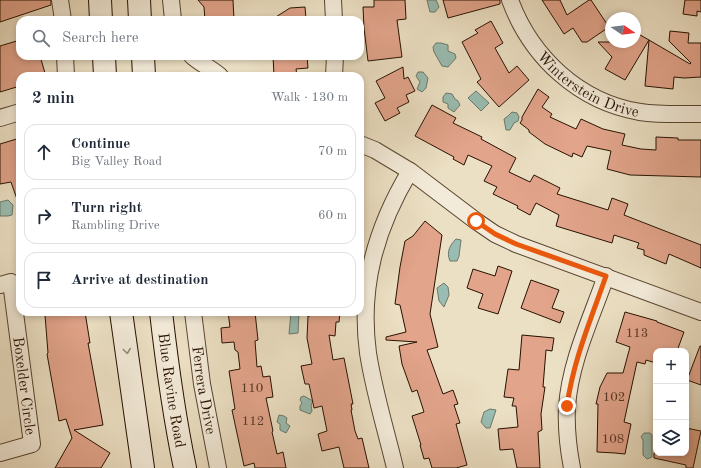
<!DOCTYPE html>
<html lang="en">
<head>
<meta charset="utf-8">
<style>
	:root { --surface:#fff; --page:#f6f6f7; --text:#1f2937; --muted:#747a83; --line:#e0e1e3 }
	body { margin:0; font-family:"Old Standard TT",serif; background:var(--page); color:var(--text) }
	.controls { position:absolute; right:12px; bottom:12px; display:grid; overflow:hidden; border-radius:8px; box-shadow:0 2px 6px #0003 }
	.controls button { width:36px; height:36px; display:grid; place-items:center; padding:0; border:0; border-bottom:1px solid var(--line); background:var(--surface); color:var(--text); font:20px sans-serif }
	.compass { position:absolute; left:605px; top:12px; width:36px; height:36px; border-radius:50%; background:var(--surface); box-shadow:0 2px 6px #0003; rotate:103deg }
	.stop { position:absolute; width:12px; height:12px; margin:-9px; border:3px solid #ea580c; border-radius:50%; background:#fff }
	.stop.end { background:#ea580c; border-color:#fff; box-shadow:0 1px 4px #0008 }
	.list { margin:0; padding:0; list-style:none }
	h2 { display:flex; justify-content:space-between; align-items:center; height:52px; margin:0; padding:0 16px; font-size:17px }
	h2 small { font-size:13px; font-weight:400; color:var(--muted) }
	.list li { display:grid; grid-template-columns:26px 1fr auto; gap:12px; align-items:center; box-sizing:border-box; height:56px; margin:0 8px 8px; padding:0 8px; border:1px solid var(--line); border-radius:12px }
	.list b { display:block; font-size:15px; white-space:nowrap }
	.list p { margin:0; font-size:13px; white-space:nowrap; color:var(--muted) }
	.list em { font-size:13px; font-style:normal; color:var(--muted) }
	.icon { flex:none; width:22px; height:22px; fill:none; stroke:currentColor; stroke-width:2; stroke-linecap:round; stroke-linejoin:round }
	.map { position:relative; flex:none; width:701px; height:468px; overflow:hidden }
	.search { position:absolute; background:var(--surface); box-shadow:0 2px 6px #0003; left:16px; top:16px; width:348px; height:44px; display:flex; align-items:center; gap:10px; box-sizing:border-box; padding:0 14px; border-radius:12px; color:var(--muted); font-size:15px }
	.panel { position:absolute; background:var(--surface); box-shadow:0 2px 6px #0003; left:16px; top:72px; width:348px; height:244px; border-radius:12px }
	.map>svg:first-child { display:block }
	.water { fill:#99bdb2; stroke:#6b786b }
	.building { fill:#e2a48b; stroke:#271100 }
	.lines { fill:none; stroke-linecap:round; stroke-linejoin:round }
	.minor-casing { stroke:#584531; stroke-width:18 }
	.secondary-casing { stroke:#271100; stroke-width:24 }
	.minor { stroke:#f3ebd9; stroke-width:16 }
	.secondary { stroke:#f3ebd9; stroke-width:22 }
	.oneway { stroke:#978977 }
	.route { stroke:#ea580c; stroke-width:5 }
	.labels { text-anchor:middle; stroke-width:3.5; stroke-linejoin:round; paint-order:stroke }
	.number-label { font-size:13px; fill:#563623 }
	.street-label { font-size:15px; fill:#271100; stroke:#f3ebd9 }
</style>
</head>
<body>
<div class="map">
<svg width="701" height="468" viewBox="0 0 701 468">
	<rect width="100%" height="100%" fill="#ece0c4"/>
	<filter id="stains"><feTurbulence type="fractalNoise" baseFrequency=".005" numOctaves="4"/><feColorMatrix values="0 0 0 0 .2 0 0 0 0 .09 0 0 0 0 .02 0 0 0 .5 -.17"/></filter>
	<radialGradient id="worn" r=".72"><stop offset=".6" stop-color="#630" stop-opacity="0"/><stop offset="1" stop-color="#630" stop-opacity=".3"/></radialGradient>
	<g class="water">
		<polygon points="427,0 436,0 439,7 435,12 430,12"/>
		<polygon points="436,43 441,43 448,45 448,51 455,54 456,58 448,67 442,66 434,52 433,47"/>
		<polygon points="418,72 423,72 428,78 426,88 422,92 417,89 420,82 416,76"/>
		<polygon points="476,91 489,103 481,111 468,98"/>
		<polygon points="446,93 452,94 455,99 458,101 460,105 454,112 448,108 448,104 443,102 443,97"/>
		<polygon points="512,112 517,113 519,117 518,121 514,123 510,130 506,130 504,119 508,116"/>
		<polygon points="8,200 13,205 12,215 8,216 0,216 0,202"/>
		<path d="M456 239 461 240 459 256 457 261H450C446 252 450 245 456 239Z"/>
		<polygon points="444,283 448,287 449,295 444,307 439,301 437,288"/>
		<polygon points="291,312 299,312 298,333 289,334"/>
		<polygon points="304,396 313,401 311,405 312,411 310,414 300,410 300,406 302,403 300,400 301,397"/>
		<polygon points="490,409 496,410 490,428 486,428 481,422 484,412"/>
		<polygon points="279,415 284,416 287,418 286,423 290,426 286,433 280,430 280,424 277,422"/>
		<polygon points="644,433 650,433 652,435 652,457 647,459 643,455 643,440 641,437"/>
	</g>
	<g class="building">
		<polygon points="0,0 51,0 51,5 0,22"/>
		<polygon points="198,0 233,0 234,20 205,20 204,7"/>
		<polygon points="374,0 405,0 406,19 397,20 402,57 368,61 364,28 363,7 374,7"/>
		<polygon points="443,0 500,0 500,4 448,18"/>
		<polygon points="542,0 560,0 567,15 589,0 591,0 609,27 587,42 582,42 573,28 564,34"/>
		<polygon points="685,0 701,0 701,12 697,11 697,16 683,14"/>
		<polygon points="305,7 306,19 271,20 290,8"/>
		<polygon points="491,21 503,43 495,48 509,73 517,66 529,80 499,107 477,82 481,79 462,42 478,33 475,30"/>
		<polygon points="670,31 689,33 688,43 701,43 701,77 684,78 674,77 673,89 645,86 649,40 690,64 691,63 669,41"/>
		<polygon points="635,32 649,40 625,80 605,69 612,57 598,42 635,42"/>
		<polygon points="20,40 20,56 40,56 45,73 38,76 20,76 20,86 0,92 0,46"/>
		<polygon points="273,56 307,56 308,68 296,69 297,76 274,76"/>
		<polygon points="403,67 404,79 408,77 415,91 406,95 409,102 397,108 400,113 385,121 375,103 385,98 376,81"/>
		<polygon points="538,89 549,97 542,107 552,114 550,117 576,129 581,119 603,129 625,134 622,145 641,149 656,150 656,137 678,138 678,140 701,140 701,177 630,175 607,169 611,151 587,146 582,157 573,153 572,157 545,144 529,132 529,130 520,123 522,120 522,117"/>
		<polygon points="432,105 456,118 453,123 482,137 481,139 516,158 509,172 530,182 534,175 560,188 557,194 608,210 612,198 628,204 624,215 701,245 701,268 669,254 666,264 644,255 644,250 637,248 639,243 614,235 612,243 556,226 559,215 536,203 530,215 517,208 518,206 493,194 497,187 484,181 492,166 468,155 464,165 453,159 454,157 415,136"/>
		<polygon points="20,138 20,202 18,202 11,182 0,184 0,144"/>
		<polygon points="425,221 442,235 430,314 438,347 427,350 443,394 453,390 458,404 454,405 460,423 456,424 467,465 456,468 432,468 429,458 424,459 420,445 421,445 412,416 424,412 417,390 412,392 402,364 399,346 417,342 386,340 386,337 406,332 400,305 395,304 400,267 405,241 413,236"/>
		<polygon points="498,266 512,271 498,314 478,308 483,294 467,288 473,269 495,276"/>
		<polygon points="531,280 559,290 552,308 564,312 560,323 521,308"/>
		<polygon points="68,312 85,312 90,343 88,343 103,425 74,430 110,453 101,468 55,468 72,438 66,419 59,421 47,354 48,353 45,315"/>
		<polygon points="228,312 255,312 258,340 255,341 257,367 261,366 263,377 270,376 273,397 266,398 273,431 272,432 277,454 283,452 286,468 255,468 254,463 244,466 232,410 235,409 229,371 240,369 238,352 235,350 234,342 222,343 221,328 230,327"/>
		<polygon points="310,312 340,312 339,322 336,322 335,336 329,335 333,360 344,358 353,404 351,404 352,410 351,410 355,431 358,439 362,438 369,468 344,468 339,447 322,451 318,434 327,431 322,406 314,408 309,384 305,384 301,366 312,364 307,338 308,316 310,316"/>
		<polygon points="625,312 657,321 657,322 684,332 677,351 656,351 656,363 646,360 645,364 637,362 624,422 631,424 625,454 615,453 597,452 598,404 596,404 600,387 607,373 623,373 630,347 616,342"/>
		<polygon points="522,335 554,338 552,351 546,350 543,387 545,387 541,414 542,430 538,432 540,468 517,468 513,449 500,450 498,429 518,427 516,406 512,406 514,398 504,397 508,369 519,370"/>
		<polygon points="700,346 701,346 701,385 687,380"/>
		<polygon points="686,428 701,431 693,468 686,468 686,465 654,458 654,453 686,453"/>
	</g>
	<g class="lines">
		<g class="minor-casing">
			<g id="minor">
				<polyline points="60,0 63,20"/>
				<polyline points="171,0 173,20"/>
				<polyline points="333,0 334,20"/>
				<path id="s1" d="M510 0C531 57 579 102 640 112 660 115 681 114 701 114"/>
				<polyline points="65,56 66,76"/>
				<path d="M192 56C201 64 211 68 220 76"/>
				<polyline points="334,76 335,56"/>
				<polyline points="0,118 20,112"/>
				<polyline points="360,144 375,150 410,171 476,221 495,234 516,244 701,312"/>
				<path id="s2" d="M0 285 11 282 32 444 0 453"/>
				<path id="s3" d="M193 312 202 384 218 468"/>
				<path d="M395 468C386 430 374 392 368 353 359 286 376 228 410 171"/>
				<path d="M572 468C568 447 566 427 567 407 570 362 591 319 606 276"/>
			</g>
		</g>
		<g class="secondary-casing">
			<g id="secondary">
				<polyline points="100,0 101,20"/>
				<polyline points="139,0 140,20"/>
				<polyline points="104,56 105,76"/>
				<polyline points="143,56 144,76"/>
				<polyline points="121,312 143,468"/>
				<path id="s4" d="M161 312C167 364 174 416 185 468"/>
			</g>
		</g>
		<use href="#minor" class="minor"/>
		<use href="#secondary" class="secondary"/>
	</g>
	<defs><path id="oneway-chevron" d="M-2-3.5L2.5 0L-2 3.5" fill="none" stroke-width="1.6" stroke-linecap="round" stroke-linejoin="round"/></defs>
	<use class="oneway" href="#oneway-chevron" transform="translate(127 351) rotate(82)"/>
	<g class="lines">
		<path class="route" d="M476 221 495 234 516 244 606 276C591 319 573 361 567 406"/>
	</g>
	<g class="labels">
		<g class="number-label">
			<text x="637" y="337">113</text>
			<text x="252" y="392">110</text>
			<text x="614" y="401">102</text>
			<text x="253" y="425">112</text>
			<text x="613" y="443">108</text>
		</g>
		<g class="street-label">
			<text dy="5" stroke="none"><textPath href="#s1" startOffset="120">Winterstein Drive</textPath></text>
			<text dy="5" stroke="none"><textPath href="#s2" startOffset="116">Boxelder Circle</textPath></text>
			<text dy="5" stroke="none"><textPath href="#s4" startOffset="79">Blue Ravine Road</textPath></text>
			<text dy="5" stroke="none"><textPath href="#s3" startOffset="79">Ferrera Drive</textPath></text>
		</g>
	</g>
	<rect width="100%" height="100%" filter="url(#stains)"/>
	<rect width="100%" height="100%" fill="url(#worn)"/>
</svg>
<div class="controls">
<button>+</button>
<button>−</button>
<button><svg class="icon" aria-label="layers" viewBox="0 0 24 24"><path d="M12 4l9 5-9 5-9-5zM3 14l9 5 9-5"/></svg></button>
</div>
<svg class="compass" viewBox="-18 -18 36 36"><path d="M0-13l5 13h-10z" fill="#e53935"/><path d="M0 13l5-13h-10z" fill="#747a83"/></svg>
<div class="stop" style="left:476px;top:221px"></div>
<div class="stop end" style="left:567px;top:406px"></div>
<div class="search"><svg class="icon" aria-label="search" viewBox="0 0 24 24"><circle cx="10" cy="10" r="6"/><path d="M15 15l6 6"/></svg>Search here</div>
<section class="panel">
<h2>2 min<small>Walk · 130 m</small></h2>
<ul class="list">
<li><svg class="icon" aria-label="ahead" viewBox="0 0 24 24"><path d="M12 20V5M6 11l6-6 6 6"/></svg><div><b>Continue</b><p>Big Valley Road</p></div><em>70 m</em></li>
<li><svg class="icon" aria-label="right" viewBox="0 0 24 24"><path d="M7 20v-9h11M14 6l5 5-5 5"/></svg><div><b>Turn right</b><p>Rambling Drive</p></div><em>60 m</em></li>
<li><svg class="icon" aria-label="arrive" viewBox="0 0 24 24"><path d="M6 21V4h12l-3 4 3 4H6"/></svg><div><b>Arrive at destination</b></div></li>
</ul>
</section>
</div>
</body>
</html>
